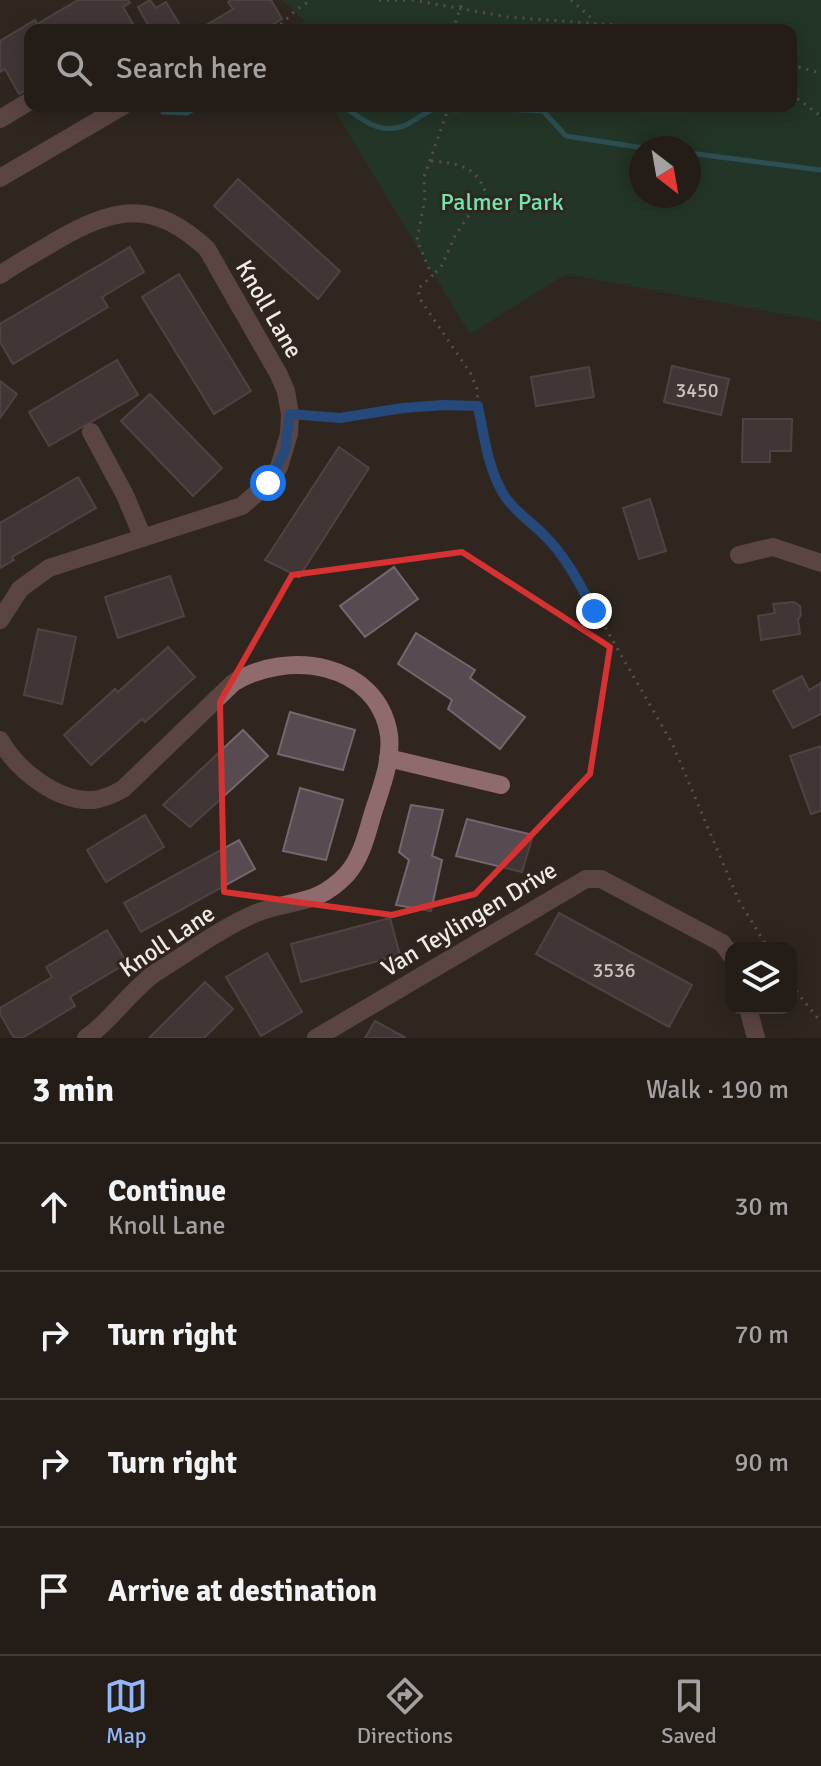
<!DOCTYPE html>
<html lang="en">
<head>
<meta charset="utf-8">
<style>
	:root { --surface:#241c17; --page:#302924; --text:#f1f3f6; --muted:#a3a1a1; --line:#413a36; --accent:#93b7fd }
	body { margin:0; font-family:Signika,sans-serif; background:var(--page); color:var(--text) }
	.controls { position:absolute; right:24px; bottom:24px; display:grid; overflow:hidden; border-radius:16px; box-shadow:0 4px 20px #0003 }
	.controls button { width:72px; height:72px; display:grid; place-items:center; padding:0; border:0; border-bottom:2px solid var(--line); background:var(--surface); color:var(--text); font:40px sans-serif }
	.compass { position:absolute; left:629px; top:136px; width:72px; height:72px; border-radius:50%; background:var(--surface); box-shadow:0 4px 20px #0003; rotate:149deg }
	.stop { position:absolute; width:24px; height:24px; margin:-18px; border:6px solid #1a73e8; border-radius:50%; background:#fff }
	.stop.end { background:#1a73e8; border-color:#fff; box-shadow:0 2px 8px #0008 }
	.list { margin:0; padding:0; list-style:none }
	h2 { display:flex; justify-content:space-between; align-items:center; height:104px; margin:0; padding:0 32px; font-size:34px }
	h2 small { font-size:26px; font-weight:400; color:var(--muted) }
	.list li { display:grid; grid-template-columns:52px 1fr auto; gap:24px; align-items:center; box-sizing:border-box; height:128px; padding:0 32px; border-top:2px solid var(--line) }
	.list b { display:block; font-size:30px; white-space:nowrap }
	.list p { margin:0; font-size:26px; white-space:nowrap; color:var(--muted) }
	.list em { font-size:26px; font-style:normal; color:var(--muted) }
	.icon { flex:none; width:44px; height:44px; fill:none; stroke:currentColor; stroke-width:2; stroke-linecap:round; stroke-linejoin:round }
	.map { position:relative; flex:none; width:821px; height:1038px; overflow:hidden }
	.search { position:absolute; background:var(--surface); box-shadow:0 4px 20px #0003; left:24px; right:24px; top:24px; height:88px; display:flex; align-items:center; gap:20px; box-sizing:border-box; padding:0 28px; border-radius:16px; color:var(--muted); font-size:30px }
	.sheet { height:616px; background:var(--surface) }
	nav { display:flex; justify-content:space-around; align-items:center; box-sizing:border-box; height:112px; border-top:2px solid var(--line); background:var(--surface); font-size:22px; color:var(--muted) }
	nav a { display:grid; justify-items:center; gap:4px }
	nav .on { color:var(--accent) }
	.map>svg:first-child { display:block }
	.green { fill:#164832; fill-rule:evenodd }
	.lines { fill:none; stroke-linecap:round; stroke-linejoin:round }
	.stream { stroke:#278191; stroke-width:5 }
	.building { fill:#574a50; stroke:#74676d; stroke-width:2 }
	.path { stroke:#89817b; stroke-width:3; stroke-dasharray:2 6; stroke-linecap:butt }
	.minor { stroke:#906b6d; stroke-width:18 }
	.route { stroke:#1a73e8; stroke-width:10 }
	.marked { fill:none; stroke:#d73232; stroke-width:6; stroke-linejoin:round }
	.labels { text-anchor:middle; stroke-width:6; stroke-linejoin:round; paint-order:stroke }
	.number-label { font-size:20px; fill:#cac3c0 }
	.park-label { font-size:24px; fill:#6ee6ac; stroke:#30261f }
	.street-label { font-size:24px; fill:#f1ebe6; stroke:#30261f }
</style>
</head>
<body>
<div class="map">
<svg width="821" height="1038" viewBox="0 0 821 1038">
	<rect width="100%" height="100%" fill="#30261f"/>
	<path class="green" d="M282 0H821V321L566 274 470 334 332 106H791V30H293L305 21ZM641 148H689V196H641Z"/>
	<g class="lines">
		<g class="stream">
			<path d="M343 106C363 120 380 136 406 125 418 119 426 111 439 107"/>
			<polyline points="455,110 480,108 543,111 566,136 644,148"/>
			<polyline points="163,112 187,113 199,106"/>
			<polyline points="689,153 821,170"/>
		</g>
	</g>
	<g class="building">
		<polygon points="78,0 128,0 130,3 123,7 134,26 128,30 30,30 30,88 19,94 5,69 0,72 0,41 35,20 37,24"/>
		<polygon points="150,0 156,8 166,2 180,25 174,30 151,30 138,7"/>
		<polygon points="231,0 271,0 282,19 264,30 198,30 233,9 228,2"/>
		<polygon points="238,179 340,271 318,299 214,206"/>
		<polygon points="130,247 144,272 102,297 108,307 13,364 0,342 0,324"/>
		<polygon points="179,274 251,391 214,414 142,297"/>
		<polygon points="117,360 138,395 49,446 29,412"/>
		<polygon points="672,366 729,379 721,415 664,402"/>
		<polygon points="589,367 594,397 536,406 531,377"/>
		<polygon points="0,381 17,394 0,418"/>
		<polygon points="150,394 222,468 193,496 121,421"/>
		<polygon points="743,419 792,419 791,451 770,451 770,462 742,462"/>
		<polygon points="339,447 369,468 299,577 265,560"/>
		<polygon points="78,477 96,508 12,557 14,560 0,568 0,523"/>
		<polygon points="650,499 666,551 639,559 623,508"/>
		<polygon points="394,567 418,599 365,637 340,606"/>
		<polygon points="170,576 184,616 118,638 105,597"/>
		<polygon points="794,602 800,606 801,615 798,620 800,634 761,640 758,616 775,613 773,604"/>
		<polygon points="38,629 76,637 62,704 24,695"/>
		<polygon points="416,633 475,670 470,678 525,717 500,749 448,709 452,700 398,664"/>
		<polygon points="168,647 195,677 145,722 142,719 91,765 64,735 115,689 118,692"/>
		<polygon points="802,676 809,690 821,683 821,714 793,728 773,691"/>
		<polygon points="290,712 355,730 343,770 278,754"/>
		<polygon points="243,730 268,756 190,827 163,805"/>
		<polygon points="821,746 821,811 811,814 790,756"/>
		<polygon points="300,788 343,800 326,860 283,851"/>
		<polygon points="411,805 443,810 432,856 442,860 431,911 396,905 409,860 399,852"/>
		<polygon points="145,815 164,847 106,882 87,850"/>
		<polygon points="467,819 533,835 522,872 456,856"/>
		<polygon points="239,840 255,869 141,932 124,903"/>
		<polygon points="559,913 692,985 669,1027 536,954"/>
		<polygon points="390,918 400,955 301,982 291,944"/>
		<polygon points="107,930 127,963 70,997 75,1006 22,1038 14,1038 0,1014 0,1008 52,977 46,967"/>
		<polygon points="267,953 302,1012 261,1036 226,977"/>
		<polygon points="205,982 233,1009 204,1038 149,1038"/>
		<polygon points="375,1021 406,1038 365,1038"/>
	</g>
	<g class="lines">
		<g class="path">
			<polyline points="379,0 410,0"/>
			<polyline points="412,0 508,17 683,30"/>
			<polyline points="571,0 595,21"/>
			<polyline points="275,30 296,10 311,0"/>
			<polyline points="453,30 463,0"/>
			<polyline points="791,65 821,73"/>
			<polyline points="791,94 821,116"/>
			<polyline points="446,106 446,115 424,177 425,198 417,240 432,276 418,289 420,299 471,374 477,389 478,406 491,466 498,485 506,499 544,535 579,582 672,743 739,901 768,948"/>
			<path d="M431 161C456 163 475 165 485 191L455 236 441 267 432 276"/>
			<path d="M307 415C364 419 420 404 478 406"/>
			<polyline points="791,985 821,1022"/>
		</g>
		<g class="minor">
			<polyline points="0,119 30,101"/>
			<polyline points="0,178 123,106"/>
			<path d="M0 275C17 263 36 253 54 242 114 207 153 198 207 249L278 373 286 391 290 414 289 434 279 467 268 483 242 506 49 568 20 589 0 620"/>
			<polyline points="91,432 125,495 143,538"/>
			<polyline points="739,555 773,547 821,563"/>
			<path d="M0 740C17 770 57 802 93 800 104 799 114 794 123 789L233 683C287 649 378 662 389 735 392 761 381 788 373 813 367 833 362 857 347 874 315 908 292 898 254 914 219 929 187 954 155 973 129 992 112 1020 86 1038"/>
			<polyline points="388,758 501,785"/>
			<polyline points="748,1008 756,1038"/>
			<polyline points="316,1038 586,879 601,879 722,943 731,955"/>
		</g>
	</g>
	<g class="lines">
		<path class="route" d="M268 483 285 451 290 414 340 418 403 408 444 405 478 406C484 436 488 469 504 495 514 511 530 521 543 534 565 555 580 584 594 611"/>
	</g>
	<path d="M0 0H821V1038H0ZM462 552 610 647 590 774 475 894 392 915 224 892 220 702 292 575Z" fill="#30261f" fill-opacity=".55" fill-rule="evenodd"/>
	<path class="marked" d="M462 552 610 647 590 774 475 894 392 915 224 892 220 702 292 575Z"/>
	<g class="labels">
		<g class="number-label">
			<text x="697" y="397">3450</text>
			<text x="614" y="977">3536</text>
		</g>
		<g class="park-label">
			<text x="502" y="210">Palmer Park</text>
		</g>
		<g class="street-label">
			<text transform="translate(269 309) rotate(60)" y="8">Knoll Lane</text>
			<text transform="translate(469 919) rotate(-31)" y="8">Van Teylingen Drive</text>
			<text transform="translate(167 941) rotate(-34)" y="8">Knoll Lane</text>
		</g>
	</g>
</svg>
<div class="controls">
<button><svg class="icon" aria-label="layers" viewBox="0 0 24 24"><path d="M12 4l9 5-9 5-9-5zM3 14l9 5 9-5"/></svg></button>
</div>
<svg class="compass" viewBox="-18 -18 36 36"><path d="M0-13l5 13h-10z" fill="#e53935"/><path d="M0 13l5-13h-10z" fill="#a3a1a1"/></svg>
<div class="stop" style="left:268px;top:483px"></div>
<div class="stop end" style="left:594px;top:611px"></div>
<div class="search"><svg class="icon" aria-label="search" viewBox="0 0 24 24"><circle cx="10" cy="10" r="6"/><path d="M15 15l6 6"/></svg>Search here</div>
</div>
<section class="sheet">
<h2>3 min<small>Walk · 190 m</small></h2>
<ul class="list">
<li><svg class="icon" aria-label="ahead" viewBox="0 0 24 24"><path d="M12 20V5M6 11l6-6 6 6"/></svg><div><b>Continue</b><p>Knoll Lane</p></div><em>30 m</em></li>
<li><svg class="icon" aria-label="right" viewBox="0 0 24 24"><path d="M7 20v-9h11M14 6l5 5-5 5"/></svg><div><b>Turn right</b></div><em>70 m</em></li>
<li><svg class="icon" aria-label="right" viewBox="0 0 24 24"><path d="M7 20v-9h11M14 6l5 5-5 5"/></svg><div><b>Turn right</b></div><em>90 m</em></li>
<li><svg class="icon" aria-label="arrive" viewBox="0 0 24 24"><path d="M6 21V4h12l-3 4 3 4H6"/></svg><div><b>Arrive at destination</b></div></li>
</ul>
</section>
<nav>
<a class="on"><svg class="icon" aria-label="map" viewBox="0 0 24 24"><path d="M3 6l6-2 6 2 6-2v14l-6 2-6-2-6 2zM9 4v14M15 6v14"/></svg>Map</a>
<a><svg class="icon" aria-label="directions" viewBox="0 0 24 24"><path d="M12 3l9 9-9 9-9-9zM9 14v-3h6M13 9l2 2-2 2"/></svg>Directions</a>
<a><svg class="icon" aria-label="saved" viewBox="0 0 24 24"><path d="M7 4h10v16l-5-4-5 4z"/></svg>Saved</a>
</nav>
</body>
</html>
